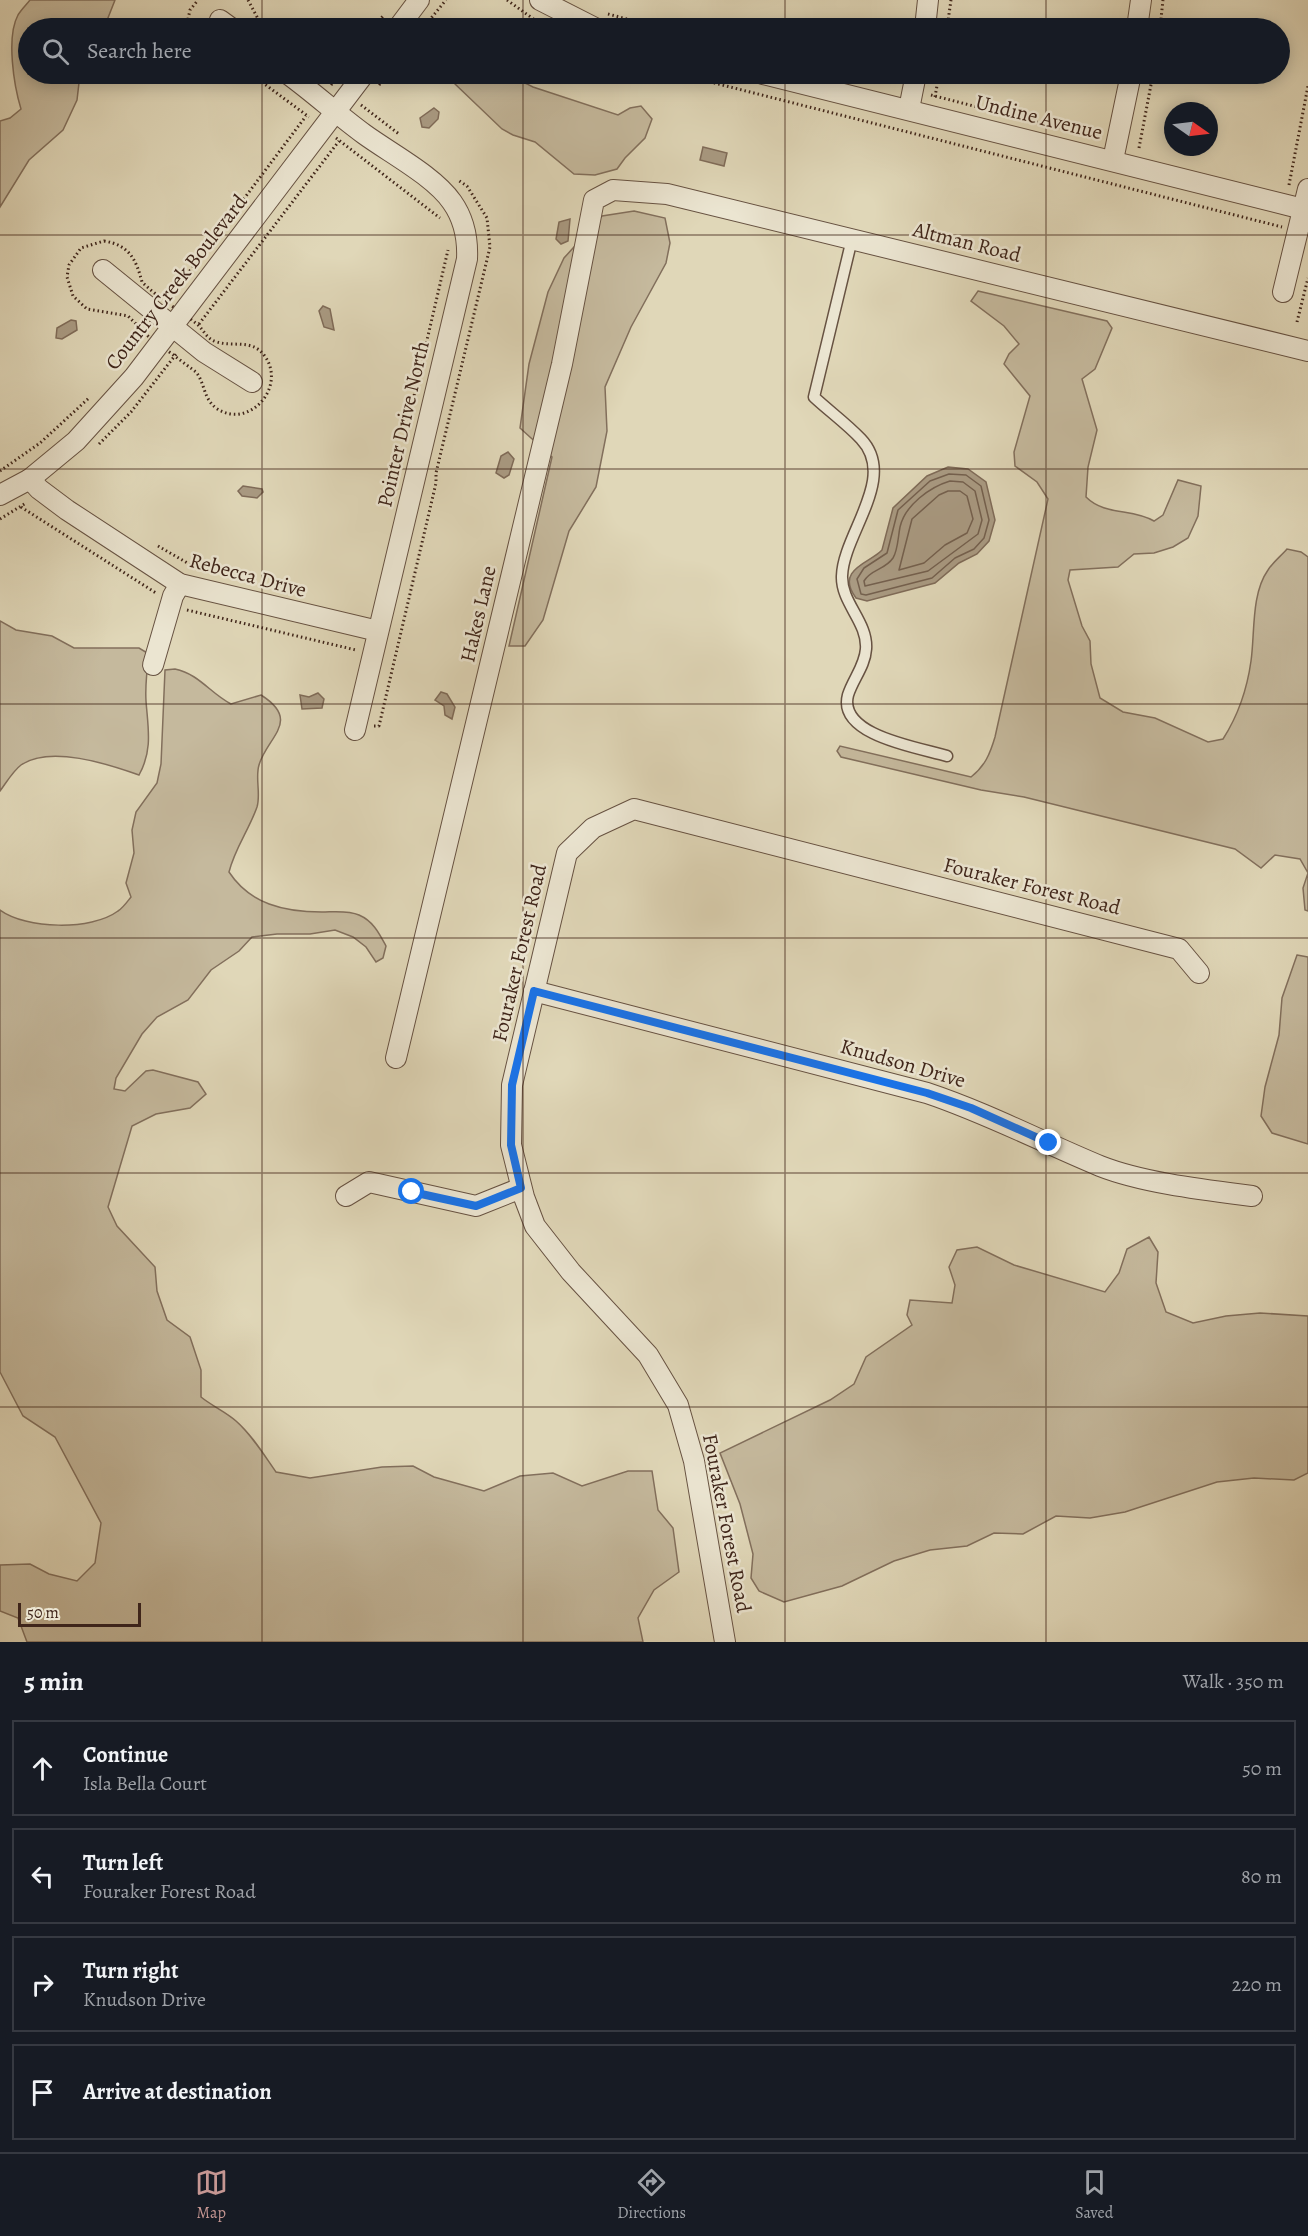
<!DOCTYPE html>
<html lang="en">
<head>
<meta charset="utf-8">
<style>
	:root { --surface:#171b24; --page:#20242c; --text:#f1f3f6; --muted:#9ea1a6; --line:#363941; --accent:#c59692 }
	body { margin:0; font-family:Alegreya,serif; background:var(--page); color:var(--text) }
	.compass { position:absolute; left:1164px; top:102px; width:54px; height:54px; border-radius:50%; background:var(--surface); box-shadow:0 3px 15px #0003; rotate:104deg }
	.scale { position:absolute; left:18px; bottom:15px; width:123px; box-sizing:border-box; padding-left:6px; border:3px solid #3f251a; border-top:0; font-size:16px; line-height:21px; white-space:nowrap; color:#3f251a; -webkit-text-stroke:4px #ebe5d1; paint-order:stroke }
	.stop { position:absolute; width:18px; height:18px; margin:-14px; border:4px solid #1a73e8; border-radius:50%; background:#fff }
	.stop.end { background:#1a73e8; border-color:#fff; box-shadow:0 2px 6px #0008 }
	.list { margin:0; padding:0; list-style:none }
	h2 { display:flex; justify-content:space-between; align-items:center; height:78px; margin:0; padding:0 24px; font-size:26px }
	h2 small { font-size:20px; font-weight:400; color:var(--muted) }
	.list li { display:grid; grid-template-columns:39px 1fr auto; gap:18px; align-items:center; box-sizing:border-box; height:96px; margin:0 12px 12px; padding:0 12px; border:2px solid var(--line); border-radius:0px }
	.list b { display:block; font-size:22px; white-space:nowrap }
	.list p { margin:0; font-size:20px; white-space:nowrap; color:var(--muted) }
	.list em { font-size:20px; font-style:normal; color:var(--muted) }
	.icon { flex:none; width:33px; height:33px; fill:none; stroke:currentColor; stroke-width:2; stroke-linecap:round; stroke-linejoin:round }
	.map { position:relative; flex:none; width:1308px; height:1642px; overflow:hidden }
	.search { position:absolute; background:var(--surface); box-shadow:0 3px 15px #0003; left:18px; right:18px; top:18px; height:66px; display:flex; align-items:center; gap:15px; box-sizing:border-box; padding:0 21px; border-radius:33px; color:var(--muted); font-size:22px }
	.sheet { height:510px; background:var(--surface) }
	nav { display:flex; justify-content:space-around; align-items:center; box-sizing:border-box; height:84px; border-top:2px solid var(--line); background:var(--surface); font-size:16px; color:var(--muted) }
	nav a { display:grid; justify-items:center; gap:3px }
	nav .on { color:var(--accent) }
	.map>svg:first-child { display:block }
	.green { fill:#c5b99d; stroke:#826f5c; stroke-width:1.5 }
	.water { fill:#a99a82; stroke:#7f6b58; stroke-width:1.5 }
	.lines { fill:none; stroke-linecap:round; stroke-linejoin:round }
	.shore { stroke:#74604e; stroke-width:1.5 }
	.service-casing { stroke:#675242; stroke-width:13 }
	.minor-casing { stroke:#675242; stroke-width:22 }
	.path { stroke:#3f251a; stroke-width:3; stroke-dasharray:1.5 3; stroke-linecap:butt }
	.service { stroke:#ebe5d1; stroke-width:10 }
	.minor { stroke:#ebe5d1; stroke-width:20 }
	.route { stroke:#1a73e8; stroke-width:8 }
	.grid { fill:none; stroke:#3f251a; stroke-width:1.5; stroke-opacity:0.55 }
	.labels { text-anchor:middle; stroke-width:5; stroke-linejoin:round; paint-order:stroke }
	.street-label { font-size:21px; fill:#3f251a; stroke:#ebe5d1 }
</style>
</head>
<body>
<div class="map">
<svg width="1308" height="1642" viewBox="0 0 1308 1642">
	<rect width="100%" height="100%" fill="#e0d7b8"/>
	<filter id="stains"><feTurbulence type="fractalNoise" baseFrequency=".00333" numOctaves="4"/><feColorMatrix values="0 0 0 0 .2 0 0 0 0 .09 0 0 0 0 .02 0 0 0 .5 -.17"/></filter>
	<radialGradient id="worn" r=".72"><stop offset=".6" stop-color="#630" stop-opacity="0"/><stop offset="1" stop-color="#630" stop-opacity=".3"/></radialGradient>
	<g class="green">
		<path d="M30 0H115L104 28H28V74H80L77 100 63 130 29 160 0 207V121L10 118 21 109C14 86 6 37 18 15 21 10 26 5 30 0Z"/>
		<path d="M456 74C483 73 510 74 533 87L618 115 630 108 641 106 652 119 645 138 625 158 617 169 595 175 574 174 535 142 513 135 502 129 455 84Z"/>
		<polygon points="634,211 665,218 670,243 666,263 631,327 605,387 607,431 596,487 569,531 543,620 525,646 509,646 552,457 520,428 529,364 548,292 564,258 602,216"/>
		<path d="M978 291 1107 321 1112 328 1095 369 1082 379 1097 430 1088 467 1086 497C1105 516 1132 508 1154 521L1163 515 1178 480 1201 486 1198 516 1188 538 1173 547 1154 553 1134 554 1118 567 1070 570 1068 580 1082 626 1090 641 1091 664 1100 698 1123 712 1155 718 1208 742 1223 739C1239 714 1247 690 1251 661 1255 633 1251 594 1268 570 1273 562 1281 556 1287 549L1301 552 1308 557V911L1305 910 1303 888 1308 873 1300 859 1275 855 1261 868 1235 849 1024 797 981 790 841 757 837 751 840 746 971 777C985 766 990 754 995 737L1048 499 1037 482 1015 466 1014 452 1030 396 1004 364 1009 354 1019 344 1004 326 971 301Z"/>
		<path d="M0 621 16 630 52 636 74 648H139L149 654C147 669 145 685 146 701 148 728 153 750 139 775 108 764 50 745 21 765 13 771 6 783 0 791Z"/>
		<path d="M175 669C199 674 210 693 231 704L261 695C302 721 267 737 259 765 255 778 261 794 257 807 249 830 235 848 229 872 250 904 284 912 322 912 333 912 348 910 359 915 373 921 379 933 386 946L383 958 376 962 366 947 353 937 335 930 310 934H277L252 937 239 951 211 970 188 1000 157 1017 142 1034 116 1078 114 1089 125 1091 146 1071 153 1070 198 1082 206 1094 190 1108 156 1114 132 1126 108 1207 117 1226 155 1267 157 1291 167 1320 190 1337 201 1370V1397C212 1406 226 1412 236 1421 252 1435 264 1455 276 1472L310 1478 382 1467 413 1466 434 1477 484 1491 520 1476 553 1473 582 1486 628 1471H652L658 1510 673 1528 679 1572 654 1590 638 1618 643 1642H27L18 1618 0 1611V1565L30 1564 49 1574 77 1581 95 1563 101 1523 55 1437 23 1416 0 1372V910C26 929 91 931 118 911 123 908 127 902 131 897L126 883 134 853 132 830 136 812 157 783 161 764 165 670Z"/>
		<polygon points="1297,955 1308,957 1308,1144 1272,1133 1261,1116 1265,1087 1279,1035 1282,998"/>
		<polygon points="1149,1237 1158,1252 1156,1283 1166,1312 1193,1323 1226,1316 1260,1313 1308,1316 1308,1473 1294,1480 1254,1478 1217,1482 1125,1512 1090,1518 1056,1516 1023,1534 994,1533 967,1546 930,1550 894,1561 842,1586 784,1602 759,1591 751,1578 753,1554 740,1504 720,1453 830,1400 854,1384 866,1357 912,1325 907,1315 910,1300 952,1303 955,1285 949,1267 957,1250 977,1247 1014,1265 1105,1292 1119,1273 1127,1249"/>
	</g>
	<g class="water">
		<polygon points="434,108 439,112 438,119 429,128 422,127 420,118"/>
		<polygon points="703,147 727,153 724,166 700,160"/>
		<polygon points="570,219 568,241 561,244 556,239 559,222"/>
		<polygon points="323,306 330,309 334,330 324,327 319,311"/>
		<polygon points="71,320 76,321 77,330 62,339 56,338 57,328"/>
		<polygon points="508,452 514,459 509,475 504,478 496,473 501,456"/>
		<path d="M948 467 968 469 986 482 995 520 989 541 977 554 959 563 935 583 867 601 856 598C834 569 872 562 882 550L893 508 927 476Z"/>
		<polygon points="243,486 262,489 263,492 257,498 242,496 238,491"/>
		<polygon points="441,692 447,694 455,707 452,719 445,715 444,706 435,700"/>
		<polygon points="318,693 324,699 322,708 302,709 300,695 309,697"/>
	</g>
	<g class="lines">
		<g class="shore">
			<polygon points="949,474 966,475 981,486 989,520 984,538 974,549 955,558 932,578 866,595 861,594 857,579 864,568 887,553 898,510 930,481"/>
			<path d="M950 481 963 482 975 491 982 520 978 534 928 571 865 586 864 581C871 569 885 570 893 558 898 550 898 537 900 527 905 505 930 487 950 481Z"/>
			<polygon points="948,491 960,491 967,496 973,519 967,533 945,545 924,563 899,570 912,519 939,495"/>
		</g>
		<g class="service-casing">
			<path id="service" d="M852 239 814 397C829 411 847 424 861 439 898 478 843 534 842 576 841 603 868 622 866 649 865 666 853 679 848 695 837 736 921 748 947 756"/>
		</g>
		<g class="minor-casing">
			<g id="minor">
				<polyline points="540,0 595,28"/>
				<polyline points="220,20 231,28"/>
				<polyline points="398,28 419,0"/>
				<polyline points="925,28 928,0"/>
				<polyline points="1137,28 1141,0"/>
				<path d="M288 74C314 93 338 115 364 134 390 153 434 176 452 202 464 219 468 238 467 259L355 730"/>
				<polyline points="763,74 1303,209"/>
				<polyline points="909,109 916,74"/>
				<polyline points="1113,160 1131,74"/>
				<polyline points="103,270 204,352 252,382"/>
				<polyline points="1283,292 1308,189"/>
				<polyline points="30,479 39,489 67,510 180,584 378,631"/>
				<polyline points="0,495 30,479 76,441 134,377 364,74"/>
				<polyline points="153,665 173,596 180,584"/>
				<path d="M534 991 927 1093C987 1113 1042 1142 1100 1166 1143 1183 1205 1190 1252 1196"/>
				<polyline points="396,1058 562,364 594,200 613,190 667,194 1308,351"/>
				<polyline points="346,1196 369,1182 476,1206 521,1188"/>
				<polyline points="725,1642 694,1461 678,1405 648,1355 571,1272 535,1226 524,1197 511,1145 512,1085 567,853 593,828 634,809 1179,949 1199,973"/>
			</g>
		</g>
		<g class="path">
			<polyline points="248,0 263,28"/>
			<polyline points="507,0 546,28"/>
			<polyline points="608,14 661,28"/>
			<polyline points="186,28 190,10 198,0"/>
			<polyline points="373,28 383,16"/>
			<polyline points="423,28 446,0"/>
			<polyline points="947,28 951,0"/>
			<polyline points="1160,28 1163,0"/>
			<polyline points="251,74 309,117"/>
			<polyline points="679,74 1282,227"/>
			<polyline points="331,85 339,74"/>
			<polyline points="379,85 388,74"/>
			<polyline points="931,95 997,112"/>
			<polyline points="935,97 939,74"/>
			<polyline points="361,105 399,134"/>
			<polyline points="1032,121 1102,138"/>
			<polyline points="336,138 440,218"/>
			<polyline points="1139,148 1153,74"/>
			<polyline points="1289,185 1308,86"/>
			<path d="M104 241C129 245 136 259 142 282 158 298 179 310 197 324 204 330 206 339 217 342 233 347 252 339 264 355 288 386 249 431 216 408 203 398 205 383 196 372L148 336 128 316 87 309 73 296 67 277 69 265 81 248Z"/>
			<polyline points="168,300 306,116"/>
			<polyline points="1297,322 1308,278"/>
			<polyline points="199,324 339,141"/>
			<polyline points="130,350 148,327"/>
			<polyline points="410,413 448,250"/>
			<polyline points="99,444 131,412 177,353"/>
			<polyline points="0,471 40,443 89,398"/>
			<polyline points="21,507 156,593"/>
			<polyline points="0,519 26,503"/>
			<polyline points="158,546 196,568"/>
			<polyline points="187,610 356,650"/>
			<polyline points="374,726 379,726 436,483 436,473 490,247 487,218 467,186 458,180"/>
		</g>
		<use href="#service" class="service"/>
		<use href="#minor" class="minor"/>
	</g>
	<g class="lines">
		<polyline class="route" points="412,1192 476,1206 521,1188 511,1145 512,1085 534,991 927,1093 971,1108 1049,1143"/>
	</g>
	<path class="grid" d="M262 0V28M523 0V28M785 0V28M1046 0V28M262 74V1642M523 74V1642M785 74V1642M1046 74V1642M0 235H1308M0 469H1308M0 704H1308M0 938H1308M0 1173H1308M0 1407H1308"/>
	<g class="labels">
		<g class="street-label">
			<text transform="translate(1039 117) rotate(14)" y="7">Undine Avenue</text>
			<text transform="translate(967 242) rotate(14)" y="7">Altman Road</text>
			<text transform="translate(176 282) rotate(-52)" y="7">Country Creek Boulevard</text>
			<text transform="translate(403 424) rotate(-77)" y="7">Pointer Drive North</text>
			<text transform="translate(248 575) rotate(15)" y="7">Rebecca Drive</text>
			<text transform="translate(478 614) rotate(-77)" y="7">Hakes Lane</text>
			<text transform="translate(1032 886) rotate(14)" y="7">Fouraker Forest Road</text>
			<text transform="translate(519 953) rotate(-77)" y="7">Fouraker Forest Road</text>
			<text transform="translate(903 1063) rotate(16)" y="7">Knudson Drive</text>
			<text transform="translate(727 1523) rotate(79)" y="7">Fouraker Forest Road</text>
		</g>
	</g>
	<rect width="100%" height="100%" filter="url(#stains)"/>
	<rect width="100%" height="100%" fill="url(#worn)"/>
</svg>
<svg class="compass" viewBox="-18 -18 36 36"><path d="M0-13l5 13h-10z" fill="#e53935"/><path d="M0 13l5-13h-10z" fill="#9ea1a6"/></svg>
<div class="scale">50 m</div>
<div class="stop" style="left:412px;top:1192px"></div>
<div class="stop end" style="left:1049px;top:1143px"></div>
<div class="search"><svg class="icon" aria-label="search" viewBox="0 0 24 24"><circle cx="10" cy="10" r="6"/><path d="M15 15l6 6"/></svg>Search here</div>
</div>
<section class="sheet">
<h2>5 min<small>Walk · 350 m</small></h2>
<ul class="list">
<li><svg class="icon" aria-label="ahead" viewBox="0 0 24 24"><path d="M12 20V5M6 11l6-6 6 6"/></svg><div><b>Continue</b><p>Isla Bella Court</p></div><em>50 m</em></li>
<li><svg class="icon" aria-label="left" viewBox="0 0 24 24"><path d="M17 20v-9H6M10 6l-5 5 5 5"/></svg><div><b>Turn left</b><p>Fouraker Forest Road</p></div><em>80 m</em></li>
<li><svg class="icon" aria-label="right" viewBox="0 0 24 24"><path d="M7 20v-9h11M14 6l5 5-5 5"/></svg><div><b>Turn right</b><p>Knudson Drive</p></div><em>220 m</em></li>
<li><svg class="icon" aria-label="arrive" viewBox="0 0 24 24"><path d="M6 21V4h12l-3 4 3 4H6"/></svg><div><b>Arrive at destination</b></div></li>
</ul>
</section>
<nav>
<a class="on"><svg class="icon" aria-label="map" viewBox="0 0 24 24"><path d="M3 6l6-2 6 2 6-2v14l-6 2-6-2-6 2zM9 4v14M15 6v14"/></svg>Map</a>
<a><svg class="icon" aria-label="directions" viewBox="0 0 24 24"><path d="M12 3l9 9-9 9-9-9zM9 14v-3h6M13 9l2 2-2 2"/></svg>Directions</a>
<a><svg class="icon" aria-label="saved" viewBox="0 0 24 24"><path d="M7 4h10v16l-5-4-5 4z"/></svg>Saved</a>
</nav>
</body>
</html>
